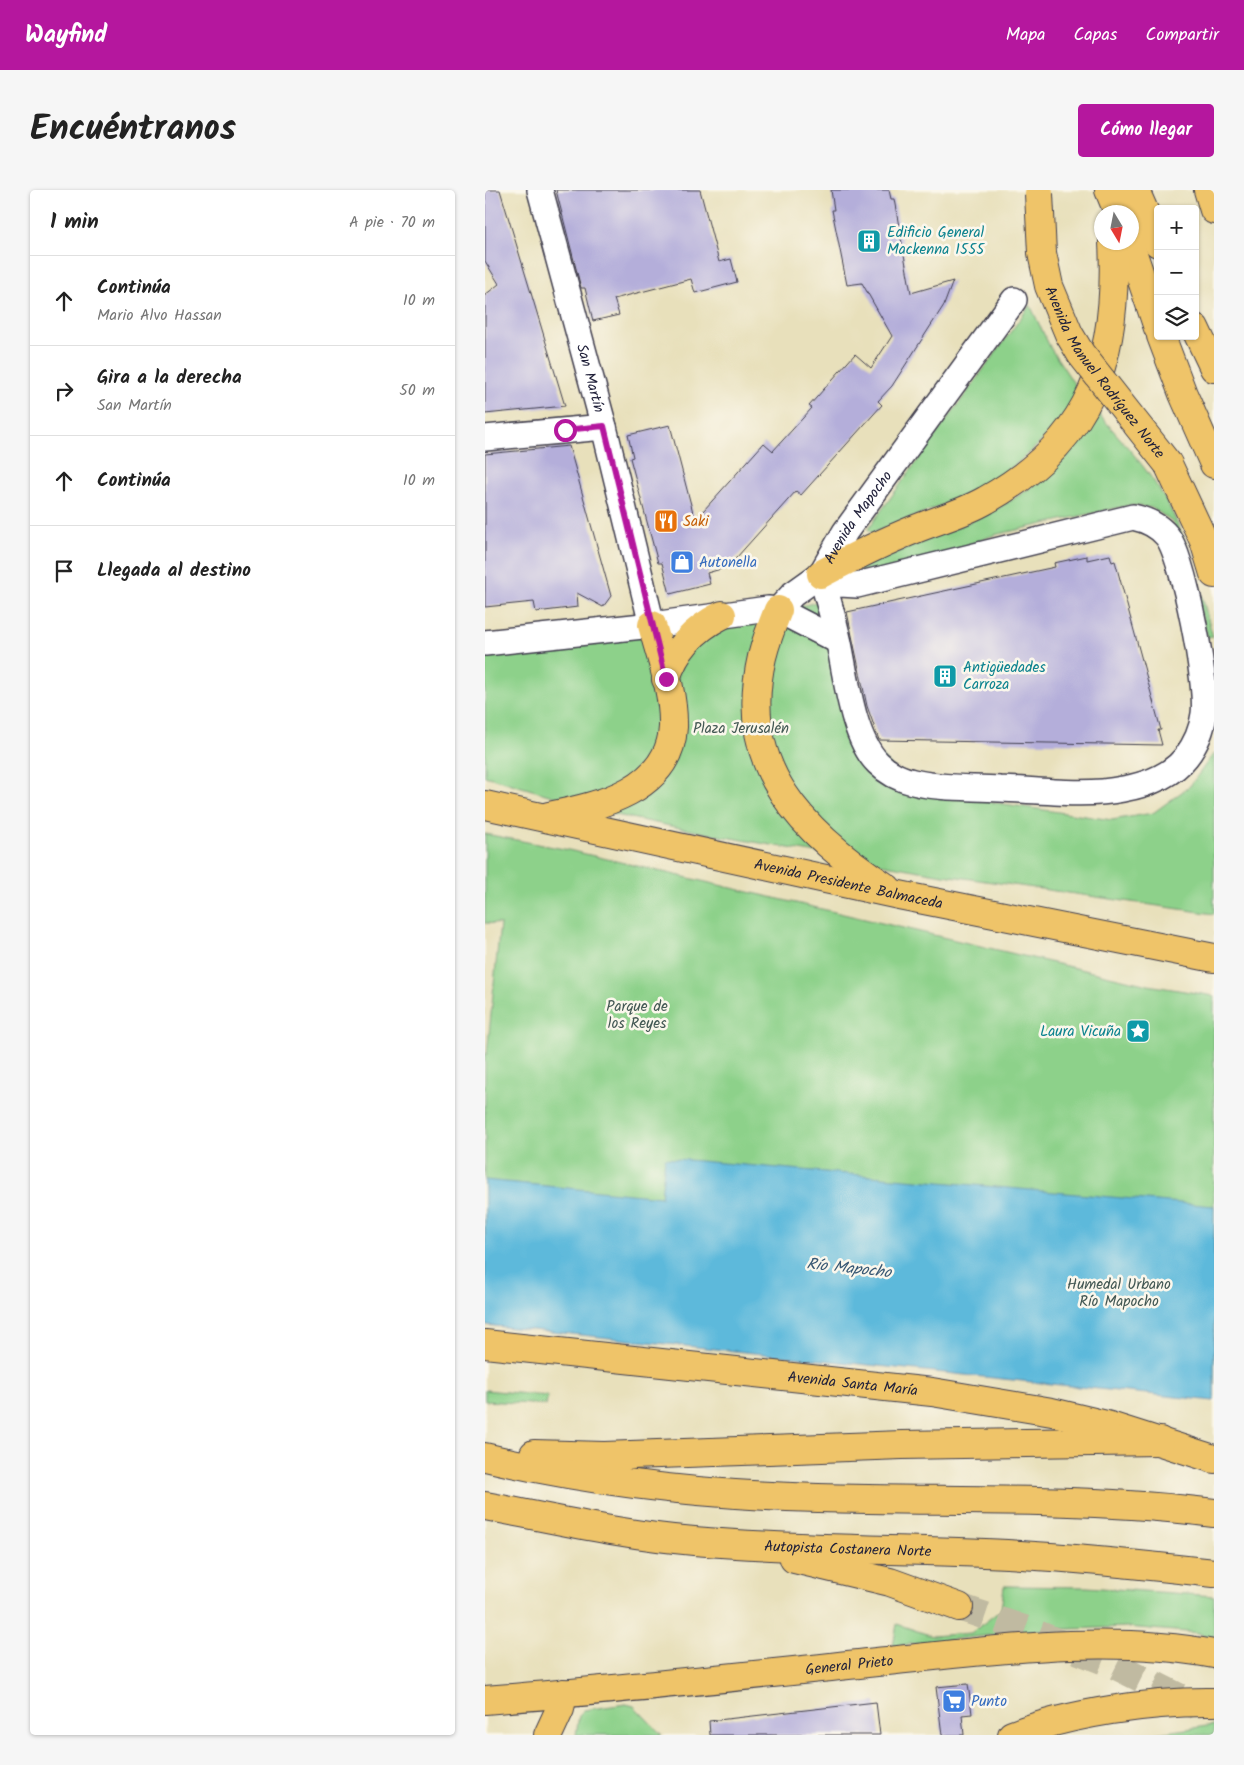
<!DOCTYPE html>
<html lang="es">
<head>
<meta charset="utf-8">
<style>
	:root { --surface:#fff; --page:#f6f6f6; --text:#222; --muted:#767676; --line:#e0e0e0; --accent:#b5179e }
	body { margin:0; font-family:Kalam,sans-serif; background:var(--page); color:var(--text) }
	.controls { position:absolute; right:15px; top:15px; display:grid; overflow:hidden; border-radius:5px; box-shadow:0 1px 4px #0004 }
	.controls button { width:45px; height:45px; display:grid; place-items:center; padding:0; border:0; border-bottom:1px solid var(--line); background:var(--surface); color:var(--text); font:25px sans-serif }
	.compass { position:absolute; left:609px; top:15px; width:45px; height:45px; border-radius:50%; background:var(--surface); box-shadow:0 1px 4px #0004; rotate:170deg }
	.stop { position:absolute; width:15px; height:15px; margin:-11px; border:4px solid #b5179e; border-radius:50%; background:#fff }
	.stop.end { background:#b5179e; border-color:#fff; box-shadow:0 1px 5px #0008 }
	.list { margin:0; padding:0; list-style:none }
	h2 { display:flex; justify-content:space-between; align-items:center; height:65px; margin:0; padding:0 20px; font-size:21px }
	h2 small { font-size:16px; font-weight:400; color:var(--muted) }
	.list li { display:grid; grid-template-columns:32px 1fr auto; gap:15px; align-items:center; box-sizing:border-box; height:90px; padding:0 20px; border-top:1px solid var(--line) }
	.list b { display:block; font-size:19px; white-space:nowrap }
	.list p { margin:0; font-size:16px; white-space:nowrap; color:var(--muted) }
	.list em { font-size:16px; font-style:normal; color:var(--muted) }
	.icon { flex:none; width:28px; height:28px; fill:none; stroke:currentColor; stroke-width:2; stroke-linecap:round; stroke-linejoin:round }
	.map { position:relative; flex:none; width:729px; height:1545px; overflow:hidden; border-radius:5px }
	header { display:flex; align-items:center; gap:30px; box-sizing:border-box; height:70px; padding:0 25px; background:var(--accent); color:#fff }
	header strong { font-size:24px }
	nav { display:flex; gap:28px; margin-inline-start:auto; font-size:18px }
	.intro { display:flex; align-items:center; justify-content:space-between; box-sizing:border-box; height:120px; padding:0 30px }
	h1 { margin:0; font-size:35px }
	.button { padding:12px 22px; border-radius:5px; background:var(--accent); color:#fff; font-size:18px; font-weight:700 }
	main { display:flex; gap:30px; padding:0 30px }
	aside { flex:1; background:var(--surface); border-radius:5px; box-shadow:0 1px 4px #0004 }
	.map>svg:first-child { display:block }
	.green { fill:#8dd18a; stroke:#587a62 }
	.water { fill:#5db9db; stroke:#406e8b }
	.building { fill:#b4aeda }
	.lines { fill:none; stroke-linecap:round; stroke-linejoin:round }
	.highway-tunnel { stroke:#c0baa1; stroke-width:28; stroke-dasharray:28 14; stroke-linecap:butt }
	.minor-casing { stroke:#403e4e; stroke-width:28 }
	.major-casing { stroke:#403e4e; stroke-width:30 }
	.highway-casing { stroke:#403e4e; stroke-width:30 }
	.minor { stroke:#fff; stroke-width:25 }
	.major { stroke:#efc469; stroke-width:28 }
	.highway { stroke:#efc469; stroke-width:28 }
	.major-bridge-casing { stroke:#403e4e; stroke-width:30; stroke-linecap:butt }
	.major-bridge { stroke:#efc469; stroke-width:28 }
	.route { stroke:#b5179e; stroke-width:6 }
	.labels { text-anchor:middle; stroke-width:5; stroke-linejoin:round; paint-order:stroke }
	.culture-label { font-size:15px; fill:#0d838f; stroke:#fbf7ec; text-anchor:start }
	.street-label { font-size:15px; fill:#22223b; stroke:#fbf7ec }
	.food-label { font-size:15px; fill:#c56008; stroke:#fbf7ec; text-anchor:start }
	.shop-label { font-size:15px; fill:#366cbe; stroke:#fbf7ec; text-anchor:start }
	.park-label { font-size:15px; fill:#425753; stroke:#fbf7ec }
	.water-label { font-size:16px; font-style:italic; fill:#375773; stroke:#fbf7ec }
</style>
</head>
<body>
<header>
<strong>Wayfind</strong>
<nav><a>Mapa</a><a>Capas</a><a>Compartir</a></nav>
</header>
<div class="intro"><h1>Encuéntranos</h1><a class="button">Cómo llegar</a></div>
<main>
<aside>
<h2>1 min<small>A pie · 70 m</small></h2>
<ul class="list">
<li><svg class="icon" aria-label="ahead" viewBox="0 0 24 24"><path d="M12 20V5M6 11l6-6 6 6"/></svg><div><b>Continúa</b><p>Mario Alvo Hassan</p></div><em>10 m</em></li>
<li><svg class="icon" aria-label="right" viewBox="0 0 24 24"><path d="M7 20v-9h11M14 6l5 5-5 5"/></svg><div><b>Gira a la derecha</b><p>San Martín</p></div><em>50 m</em></li>
<li><svg class="icon" aria-label="ahead" viewBox="0 0 24 24"><path d="M12 20V5M6 11l6-6 6 6"/></svg><div><b>Continúa</b></div><em>10 m</em></li>
<li><svg class="icon" aria-label="arrive" viewBox="0 0 24 24"><path d="M6 21V4h12l-3 4 3 4H6"/></svg><div><b>Llegada al destino</b></div></li>
</ul>
</aside>
<div class="map">
<svg width="729" height="1545" viewBox="0 0 729 1545">
	<rect width="100%" height="100%" fill="#fbf7ec"/>
	<filter id="ink" filterUnits="userSpaceOnUse"><feTurbulence type="fractalNoise" baseFrequency=".02" numOctaves="2"/><feDisplacementMap in="SourceGraphic" scale="10" xChannelSelector="R" yChannelSelector="G"/><feConvolveMatrix kernelMatrix="1 2 1 2 8 2 1 2 1" color-interpolation-filters="sRGB"/></filter>
	<filter id="wash" filterUnits="userSpaceOnUse"><feTurbulence type="fractalNoise" baseFrequency=".0096" numOctaves="4" result="noise"/><feDisplacementMap in="SourceGraphic" scale="20" xChannelSelector="R" yChannelSelector="G"/><feGaussianBlur stdDeviation="1.12" result="paint"/><feColorMatrix in="noise" values="0 0 0 0 0 0 0 0 0 0 0 0 0 0 0 0 0 1.4 0 .05"/><feComposite in="paint" operator="in"/></filter>
	<g filter="url(#wash)">
		<rect width="100%" height="100%" fill="#e8e0bb"/>
		<g class="green">
			<path d="M545 115 566 159 594 201C541 290 477 307 387 343L383 339Z"/>
			<path d="M611 221C633 246 656 271 674 299 702 343 714 396 728 447L723 448 693 343 687 332 668 318 645 315 509 345 452 367 363 389C384 369 412 364 438 352 482 332 535 314 569 276 584 259 597 239 611 221Z"/>
			<polygon points="343,409 370,539 431,601 627,630 668,623 705,596 729,563 729,724 452,684 235,646 131,625 0,586 0,460 290,423"/>
			<polygon points="0,644 79,659 663,795 729,806 729,1208 0,1131 0,864 2,864 15,734 0,733"/>
			<polygon points="0,1200 63,1206 61,1215 0,1211"/>
			<polygon points="519,1396 602,1397 729,1406 729,1448 719,1446 714,1443 642,1437 553,1440 408,1456 412,1434 447,1446 486,1443 516,1420"/>
			<polygon points="141,1514 149,1516 177,1545 91,1545 94,1525 99,1520"/>
			<polygon points="729,1535 729,1545 660,1545"/>
		</g>
		<polygon class="water" points="180,968 729,1016 729,1211 0,1135 0,990 176,1007"/>
		<g id="blocks">
			<g class="building">
				<polygon points="0,0 15,0 80,216 0,224 0,105 14,94 0,71"/>
				<polygon points="71,0 215,0 234,72 246,69 252,92 210,103 206,89 129,109 134,125 108,131 100,98 96,98"/>
				<polygon points="346,0 404,0 406,9 409,9 426,103 468,91 459,115 407,196 393,211 397,215 316,305 311,301 243,377 222,383 225,394 185,404 177,373 173,373 145,268 148,267 143,245 185,235 210,330 279,253 288,261 327,218 324,216 370,164 386,178 407,146 377,93 362,95 347,20 349,20"/>
				<polygon points="84,256 126,406 118,417 92,403 93,417 51,422 49,412 0,417 0,264"/>
				<polygon points="625,365 627,372 630,371 676,540 673,540 677,555 394,550 382,516 362,422 570,377 569,373 602,366 602,370"/>
				<polygon points="483,1494 487,1524 477,1525 479,1545 457,1545 451,1497"/>
				<polygon points="391,1512 395,1545 225,1545 224,1531"/>
			</g>
		</g>
	</g>
	<g filter="url(#ink)">
		<use href="#blocks" fill-opacity="0" stroke="#403e4e" stroke-width="1"/>
		<g class="lines">
			<polyline class="highway-tunnel" points="474,1417 542,1440 627,1474 712,1516"/>
			<g class="minor-casing">
				<g id="minor">
					<path id="s1" d="M55 0 119 237 167 435"/>
					<polyline points="0,248 119,237"/>
					<path d="M648 327C662 330 673 335 682 346 699 368 723 495 719 524 717 540 711 554 701 567 686 586 661 595 638 599 599 607 555 600 515 599 486 597 456 599 428 592 415 589 402 582 393 573 368 549 361 487 354 453 349 430 342 407 336 384L355 394 372 395Z"/>
					<path id="s2" d="M293 420 308 404 336 384 360 342 529 110"/>
					<polyline points="0,453 167,435 283,419 293,420 353,451"/>
				</g>
			</g>
			<g class="major-casing">
				<g id="major">
					<polyline points="683,274 719,351 729,384"/>
					<path d="M293 420C287 435 281 451 277 467 251 577 318 643 402 698"/>
					<path d="M181 489C190 459 209 439 237 425"/>
					<path id="s3" d="M0 615 414 705 729 768"/>
					<path d="M64 626C114 616 185 600 188 537 189 503 176 468 167 435"/>
					<path id="s4" d="M0 1154 447 1202 567 1222 622 1235 729 1269"/>
					<path id="s5" d="M0 1510C134 1500 268 1485 402 1471 510 1460 622 1444 729 1464"/>
					<polyline points="63,1545 75,1519 78,1503"/>
					<path d="M527 1545C585 1523 667 1511 729 1512"/>
				</g>
			</g>
			<g class="highway-casing">
				<g id="highway">
					<polyline points="624,0 633,22"/>
					<polyline points="650,0 673,53"/>
					<polyline points="723,0 729,20"/>
					<polyline points="644,52 673,138"/>
					<polyline points="710,138 729,178"/>
					<polyline points="676,146 698,204 729,274"/>
					<path d="M336 384C366 368 396 353 428 340 452 330 479 323 501 310 607 251 634 168 628 52"/>
					<polyline points="49,1264 119,1266 417,1255 675,1251"/>
					<path d="M0 1267C109 1293 221 1305 333 1308 465 1312 598 1306 729 1323"/>
					<path id="s6" d="M0 1316C69 1329 138 1345 209 1351 313 1360 418 1359 522 1364 591 1368 660 1375 729 1383"/>
					<polyline points="309,1369 405,1392 474,1417"/>
				</g>
			</g>
			<use href="#minor" class="minor"/>
			<use href="#major" class="major"/>
			<use href="#highway" class="highway"/>
			<g class="major-bridge-casing">
				<g id="major-bridge">
					<path id="s7" d="M554 4 557 63 564 96 584 144 596 164 683 274"/>
				</g>
			</g>
			<use href="#major-bridge" class="major-bridge"/>
		</g>
	</g>
	<g class="lines" filter="url(#ink)">
		<polyline class="route" points="80,240 119,236 181,489"/>
	</g>
	<defs>
		<g id="building-square" transform="scale(1.25)"><rect x="-9" y="-9" width="18" height="18" rx="4" fill="#0f9aa8" stroke="#fbf7ec"/><path d="M-4-6H4V6H1V3H-1V6H-4ZM-2.5-4.3h1.7v1.8h-1.7ZM.8-4.3h1.7v1.8H.8ZM-2.5-1h1.7V.8h-1.7ZM.8-1h1.7V.8H.8Z" fill="#fff"/></g>
		<g id="restaurant-square" transform="scale(1.25)"><rect x="-9" y="-9" width="18" height="18" rx="4" fill="#e8710a" stroke="#fbf7ec"/><path d="M-5-6h1v4h1v-4h1v4h1v-4h1v5L-1.5 .5V6h-2V.5L-5-1ZM5-6V6H3V1.5H1.5Q1.5-4 5-6Z" fill="#fff"/></g>
		<g id="shop-square" transform="scale(1.25)"><rect x="-9" y="-9" width="18" height="18" rx="4" fill="#3f7fe0" stroke="#fbf7ec"/><path d="M-5-2.5h2.3a2.7 3.5 0 0 1 5.4 0H5L5.5 6h-11ZM-1.5-2.5h3a1.5 2.3 0 0 0-3 0Z" fill="#fff"/></g>
		<g id="sight-square" transform="scale(1.25)"><rect x="-9" y="-9" width="18" height="18" rx="4" fill="#0f9aa8" stroke="#fbf7ec"/><path d="M0-6L1.8-2.2L6-1.7L2.9 1.2L3.7 5.4L0 3.3L-3.7 5.4L-2.9 1.2L-6-1.7L-1.8-2.2Z" fill="#fff"/></g>
		<g id="supermarket-square" transform="scale(1.25)"><rect x="-9" y="-9" width="18" height="18" rx="4" fill="#3f7fe0" stroke="#fbf7ec"/><path d="M-6-5.5h2.5l.6 2H6L4.5 2H-2.5L-4.4-4H-6ZM-1.5 3.2a1.3 1.3 0 1 0 .1 0ZM3 3.2a1.3 1.3 0 1 0 .1 0Z" fill="#fff"/></g>
	</defs>
	<g fill-rule="evenodd">
		<use href="#building-square" x="384" y="51"/>
		<use href="#restaurant-square" x="181" y="331"/>
		<use href="#shop-square" x="197" y="372"/>
		<use href="#building-square" x="460" y="486"/>
		<use href="#sight-square" x="653" y="841"/>
		<use href="#supermarket-square" x="469" y="1511"/>
	</g>
	<g class="labels">
		<g class="culture-label">
			<text x="402" y="47">Edificio General<tspan x="402" dy="17">Mackenna 1555</tspan></text>
			<text x="478" y="482">Antigüedades<tspan x="478" dy="17">Carroza</tspan></text>
			<text x="636" y="846" text-anchor="end">Laura Vicuña</text>
		</g>
		<g class="street-label">
			<text dy="5" stroke="none"><textPath href="#s7" startOffset="196">Avenida Manuel Rodríguez Norte</textPath></text>
			<text dy="5" stroke="none"><textPath href="#s1" startOffset="195">San Martín</textPath></text>
			<text dy="5" stroke="none"><textPath href="#s2" startOffset="124">Avenida Mapocho</textPath></text>
			<text dy="5" stroke="none"><textPath href="#s3" startOffset="372">Avenida Presidente Balmaceda</textPath></text>
			<text dy="5" stroke="none"><textPath href="#s4" startOffset="370">Avenida Santa María</textPath></text>
			<text dy="5" stroke="none"><textPath href="#s6" startOffset="366">Autopista Costanera Norte</textPath></text>
			<text dy="5" stroke="none"><textPath href="#s5" startOffset="366">General Prieto</textPath></text>
		</g>
		<g class="food-label">
			<text x="198" y="336">Saki</text>
		</g>
		<g class="shop-label">
			<text x="214" y="377">Autonella</text>
			<text x="486" y="1516">Punto</text>
		</g>
		<g class="park-label">
			<text x="256" y="543">Plaza Jerusalén</text>
			<text x="152" y="821">Parque de<tspan x="152" dy="17">los Reyes</tspan></text>
			<text x="634" y="1099">Humedal Urbano<tspan x="634" dy="17">Río Mapocho</tspan></text>
		</g>
		<g class="water-label">
			<text transform="translate(364 1077) rotate(6)" y="6">Río Mapocho</text>
		</g>
	</g>
</svg>
<div class="controls">
<button>+</button>
<button>−</button>
<button><svg class="icon" aria-label="layers" viewBox="0 0 24 24"><path d="M12 4l9 5-9 5-9-5zM3 14l9 5 9-5"/></svg></button>
</div>
<svg class="compass" viewBox="-18 -18 36 36"><path d="M0-13l5 13h-10z" fill="#e53935"/><path d="M0 13l5-13h-10z" fill="#767676"/></svg>
<div class="stop" style="left:80px;top:240px"></div>
<div class="stop end" style="left:181px;top:489px"></div>
</div>
</main>
</body>
</html>
